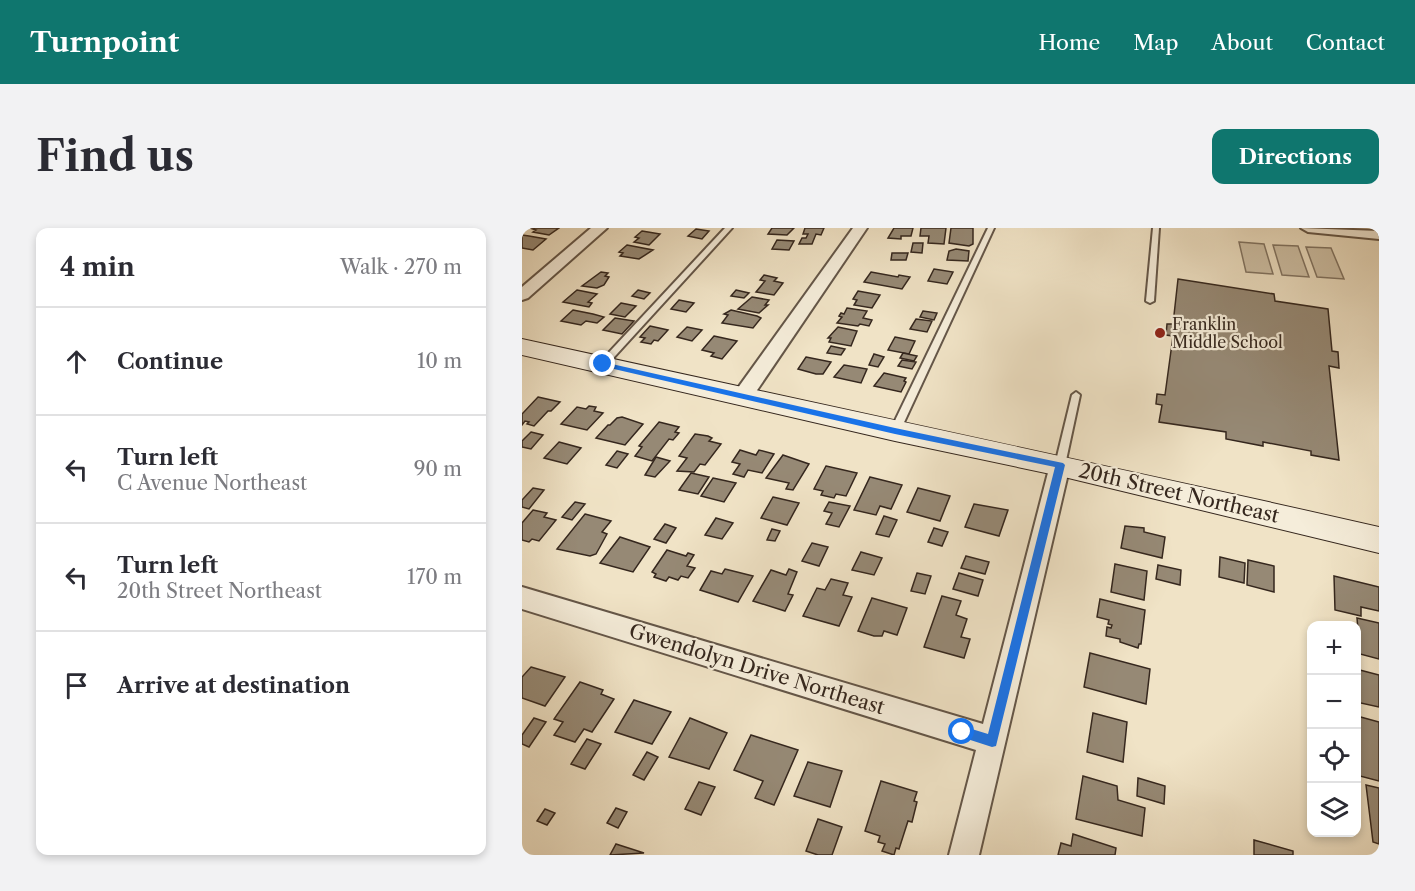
<!DOCTYPE html>
<html lang="en">
<head>
<meta charset="utf-8">
<style>
	:root { --surface:#fff; --page:#f2f2f3; --text:#2b2b33; --muted:#7c7c81; --line:#e1e1e2; --accent:#0f766e }
	body { margin:0; font-family:"Libre Caslon Text",serif; background:var(--page); color:var(--text) }
	.controls { position:absolute; right:18px; bottom:18px; display:grid; overflow:hidden; border-radius:12px; box-shadow:0 3px 9px #0003 }
	.controls button { width:54px; height:54px; display:grid; place-items:center; padding:0; border:0; border-bottom:2px solid var(--line); background:var(--surface); color:var(--text); font:30px sans-serif }
	.stop { position:absolute; width:18px; height:18px; margin:-14px; border:4px solid #1a73e8; border-radius:50%; background:#fff }
	.stop.end { background:#1a73e8; border-color:#fff; box-shadow:0 2px 6px #0008 }
	.list { margin:0; padding:0; list-style:none }
	h2 { display:flex; justify-content:space-between; align-items:center; height:78px; margin:0; padding:0 24px; font-size:26px }
	h2 small { font-size:20px; font-weight:400; color:var(--muted) }
	.list li { display:grid; grid-template-columns:39px 1fr auto; gap:18px; align-items:center; box-sizing:border-box; height:108px; padding:0 24px; border-top:2px solid var(--line) }
	.list b { display:block; font-size:22px; white-space:nowrap }
	.list p { margin:0; font-size:20px; white-space:nowrap; color:var(--muted) }
	.list em { font-size:20px; font-style:normal; color:var(--muted) }
	.icon { flex:none; width:33px; height:33px; fill:none; stroke:currentColor; stroke-width:2; stroke-linecap:round; stroke-linejoin:round }
	.map { position:relative; flex:none; width:857px; height:627px; overflow:hidden; border-radius:12px }
	header { display:flex; align-items:center; gap:36px; box-sizing:border-box; height:84px; padding:0 30px; background:var(--accent); color:#fff }
	header strong { font-size:28px }
	nav { display:flex; gap:33px; margin-inline-start:auto; font-size:21px }
	.intro { display:flex; align-items:center; justify-content:space-between; box-sizing:border-box; height:144px; padding:0 36px }
	h1 { margin:0; font-size:42px }
	.button { padding:15px 27px; border-radius:12px; background:var(--accent); color:#fff; font-size:21px; font-weight:700 }
	main { display:flex; gap:36px; padding:0 36px }
	aside { flex:1; background:var(--surface); border-radius:12px; box-shadow:0 3px 9px #0003 }
	.map>svg:first-child { display:block }
	.green { fill:#d0c3a9; stroke:#827564; stroke-width:1.5 }
	.building { fill:#968975; stroke:#35271e; stroke-width:1.5 }
	.lines { fill:none; stroke-linecap:round; stroke-linejoin:round }
	.lane-casing { stroke:#645648; stroke-width:4 }
	.street-casing { stroke:#645648; stroke-width:4 }
	.secondary-casing { stroke:#35271e; stroke-width:2 }
	.lane { fill:#f5edda; fill-rule:evenodd }
	.street { fill:#f5edda; fill-rule:evenodd }
	.secondary { fill:#f5edda; fill-rule:evenodd }
	.route { fill:#1a73e8 }
	.poi-dot { fill:#8f2418; stroke:#f5edda; stroke-width:2 }
	.labels { text-anchor:middle; stroke-width:4.5; stroke-linejoin:round; paint-order:stroke }
	.far-poi-label { font-size:16px; fill:#35271e; stroke:#f5edda; text-anchor:start }
	.street-label { font-size:20px; fill:#35271e; stroke:#f5edda }
</style>
</head>
<body>
<header>
<strong>Turnpoint</strong>
<nav><a>Home</a><a>Map</a><a>About</a><a>Contact</a></nav>
</header>
<div class="intro"><h1>Find us</h1><a class="button">Directions</a></div>
<main>
<aside>
<h2>4 min<small>Walk · 270 m</small></h2>
<ul class="list">
<li><svg class="icon" aria-label="ahead" viewBox="0 0 24 24"><path d="M12 20V5M6 11l6-6 6 6"/></svg><div><b>Continue</b></div><em>10 m</em></li>
<li><svg class="icon" aria-label="left" viewBox="0 0 24 24"><path d="M17 20v-9H6M10 6l-5 5 5 5"/></svg><div><b>Turn left</b><p>C Avenue Northeast</p></div><em>90 m</em></li>
<li><svg class="icon" aria-label="left" viewBox="0 0 24 24"><path d="M17 20v-9H6M10 6l-5 5 5 5"/></svg><div><b>Turn left</b><p>20th Street Northeast</p></div><em>170 m</em></li>
<li><svg class="icon" aria-label="arrive" viewBox="0 0 24 24"><path d="M6 21V4h12l-3 4 3 4H6"/></svg><div><b>Arrive at destination</b></div></li>
</ul>
</aside>
<div class="map">
<svg width="857" height="627" viewBox="0 0 857 627">
	<rect width="100%" height="100%" fill="#f0e3c6"/>
	<filter id="stains"><feTurbulence type="fractalNoise" baseFrequency=".00333" numOctaves="4"/><feColorMatrix values="0 0 0 0 .2 0 0 0 0 .09 0 0 0 0 .02 0 0 0 .5 -.17"/></filter>
	<radialGradient id="worn" r=".72"><stop offset=".6" stop-color="#630" stop-opacity="0"/><stop offset="1" stop-color="#630" stop-opacity=".3"/></radialGradient>
	<g class="green">
		<polygon points="717,14 742,16 751,46 724,44"/>
		<polygon points="751,17 776,18 787,49 760,47"/>
		<polygon points="784,19 809,20 822,51 795,49"/>
	</g>
	<g class="building">
		<polygon points="8,0 37,0 27,7 11,4 14,2"/>
		<polygon points="250,0 272,0 265,7 246,6"/>
		<polygon points="283,0 302,0 299,7 294,6 290,16 277,16 280,10 284,10 286,6 281,6"/>
		<polygon points="372,0 391,0 389,8 379,8 379,11 366,10"/>
		<polygon points="399,0 424,0 422,16 406,15 407,8 398,8"/>
		<polygon points="429,0 451,0 451,16 447,18 427,15"/>
		<polygon points="174,1 187,3 180,11 166,8"/>
		<polygon points="120,3 138,6 127,17 112,14 117,10 113,9"/>
		<polygon points="0,7 7,8 24,11 11,22 0,20"/>
		<polygon points="255,12 272,13 267,22 250,21"/>
		<polygon points="391,15 401,15 400,25 389,24"/>
		<polygon points="105,17 131,22 117,31 98,28 101,25 97,24"/>
		<polygon points="434,21 447,23 446,33 425,32 427,23"/>
		<polygon points="370,25 386,25 384,32 369,32"/>
		<polygon points="412,41 431,44 425,56 406,53"/>
		<polygon points="79,44 86,45 83,48 87,49 82,57 75,60 60,58"/>
		<polygon points="349,44 376,49 377,47 388,49 380,61 342,54"/>
		<polygon points="242,47 255,50 252,53 261,55 252,67 234,64 243,53 238,52"/>
		<polygon points="656,51 752,66 753,73 806,81 810,123 816,124 817,140 807,138 817,232 789,227 789,223 741,214 741,218 704,211 704,204 637,194 640,177 634,176 635,166 643,167 651,108 644,107 645,96 651,96"/>
		<polygon points="55,62 75,66 66,74 70,75 67,79 41,74"/>
		<polygon points="116,62 128,65 122,71 110,68"/>
		<polygon points="214,62 227,65 222,70 209,68"/>
		<polygon points="336,63 358,67 350,80 332,77 335,72 331,71"/>
		<polygon points="230,69 247,72 243,77 246,77 237,85 216,81"/>
		<polygon points="157,72 172,75 164,84 149,81"/>
		<polygon points="99,75 114,78 103,89 88,86"/>
		<polygon points="325,80 345,83 341,90 350,92 347,98 338,96 336,98 315,95 320,89 317,88 319,85 322,86"/>
		<polygon points="51,82 71,86 82,89 75,95 64,93 59,97 39,93"/>
		<polygon points="209,82 235,88 239,90 231,100 200,95 206,87 202,86"/>
		<polygon points="401,83 415,85 412,92 398,89"/>
		<polygon points="93,90 112,93 100,106 81,102"/>
		<polygon points="394,91 410,93 405,104 388,101"/>
		<polygon points="128,98 146,102 136,113 132,112 129,116 119,114 123,110 118,109"/>
		<polygon points="165,99 180,102 170,113 155,109"/>
		<polygon points="316,99 335,103 329,118 307,114 309,110 306,110"/>
		<polygon points="192,108 215,113 200,131 189,128 192,125 180,122"/>
		<polygon points="373,109 393,113 387,126 366,122"/>
		<polygon points="309,118 323,121 319,127 305,125"/>
		<polygon points="381,125 395,128 392,133 378,130"/>
		<polygon points="352,126 362,129 356,139 347,137"/>
		<polygon points="284,129 309,134 301,146 294,146 276,141"/>
		<polygon points="380,132 394,134 390,141 376,138"/>
		<polygon points="322,137 345,141 339,155 312,149"/>
		<polygon points="362,145 384,150 382,153 384,154 379,164 352,158"/>
		<polygon points="16,169 38,174 29,183 26,183 12,198 5,196 7,194 3,193 0,197 0,186"/>
		<polygon points="67,178 74,179 72,183 81,185 65,202 39,196 55,179 64,181"/>
		<polygon points="100,189 121,196 103,217 74,210 86,197 88,197 95,190"/>
		<polygon points="137,194 157,199 153,204 157,205 151,212 147,211 130,233 113,228 120,219 117,218"/>
		<polygon points="9,204 21,207 9,221 0,219 0,213"/>
		<polygon points="173,206 186,208 190,210 187,213 199,216 183,237 178,236 172,244 155,243 165,230 157,228"/>
		<polygon points="37,214 59,220 45,236 22,230"/>
		<polygon points="218,222 234,227 237,222 252,226 240,245 226,242 222,249 211,246 218,236 210,234"/>
		<polygon points="95,223 106,226 95,240 84,237"/>
		<polygon points="261,227 287,236 271,262 264,261 267,255 244,250"/>
		<polygon points="134,229 148,233 133,249 123,247"/>
		<polygon points="304,238 335,245 324,268 314,266 312,270 299,267 301,263 292,261"/>
		<polygon points="169,245 187,249 176,266 157,262"/>
		<polygon points="348,249 380,257 369,281 358,278 354,287 332,282"/>
		<polygon points="191,250 214,255 202,274 179,268"/>
		<polygon points="11,260 22,262 7,281 0,279 0,272"/>
		<polygon points="396,260 428,268 418,293 385,284"/>
		<polygon points="251,269 277,275 265,297 239,290"/>
		<polygon points="53,274 63,276 50,292 40,289"/>
		<polygon points="307,274 328,278 317,299 304,296 310,285 302,283"/>
		<polygon points="452,276 486,282 477,308 443,299"/>
		<polygon points="11,282 25,285 22,289 34,292 17,313 10,311 7,314 0,312 0,295"/>
		<polygon points="63,286 89,293 80,304 85,306 74,326 68,328 35,321"/>
		<polygon points="362,288 375,292 367,309 354,306"/>
		<polygon points="194,290 211,295 200,311 183,307"/>
		<polygon points="143,296 154,300 144,315 132,311"/>
		<polygon points="603,298 622,300 622,304 643,309 640,330 599,320"/>
		<polygon points="412,300 426,304 420,318 406,314"/>
		<polygon points="250,301 258,303 253,313 245,312"/>
		<polygon points="98,309 128,319 111,344 78,335"/>
		<polygon points="290,315 306,319 297,338 280,333"/>
		<polygon points="145,322 164,328 166,325 172,327 165,338 173,340 166,350 159,348 156,352 147,349 144,353 132,349 134,346 130,344"/>
		<polygon points="339,324 360,330 352,347 330,342"/>
		<polygon points="444,328 467,334 463,346 439,340"/>
		<polygon points="698,329 723,335 722,355 697,349"/>
		<polygon points="726,332 752,338 752,364 725,357"/>
		<polygon points="593,336 625,343 622,372 589,364"/>
		<polygon points="636,337 659,342 658,357 634,351"/>
		<polygon points="203,341 231,348 216,374 178,362 189,343 200,346"/>
		<polygon points="267,341 275,344 266,366 271,367 263,383 231,373 249,342 264,347"/>
		<polygon points="395,345 409,348 403,366 389,363"/>
		<polygon points="437,345 461,352 456,368 431,361"/>
		<polygon points="812,348 857,359 857,383 839,379 839,388 813,382"/>
		<polygon points="309,351 326,355 321,367 330,369 317,398 281,388 295,360 303,362"/>
		<polygon points="420,368 439,373 434,387 445,391 439,409 448,411 442,430 402,419"/>
		<polygon points="350,370 385,380 375,407 362,403 360,408 352,408 336,403"/>
		<polygon points="578,371 623,382 619,416 617,416 616,420 598,414 598,411 584,408 585,399 589,400 590,397 586,396 587,392 575,389"/>
		<polygon points="835,390 857,395 857,431 838,426"/>
		<polygon points="568,425 628,441 624,476 562,459"/>
		<polygon points="9,439 43,449 23,478 0,470 0,449"/>
		<polygon points="834,441 857,447 857,479 834,474"/>
		<polygon points="58,454 81,462 79,466 92,471 70,504 62,501 53,514 32,507 41,494 32,491"/>
		<polygon points="112,472 149,484 130,516 93,504"/>
		<polygon points="571,485 605,494 601,534 565,524"/>
		<polygon points="835,488 857,494 857,553 834,547"/>
		<polygon points="12,490 24,494 7,519 0,516 0,507"/>
		<polygon points="168,490 205,505 187,541 147,529"/>
		<polygon points="229,507 276,522 252,577 233,570 241,553 212,542"/>
		<polygon points="65,511 79,516 63,541 49,536"/>
		<polygon points="125,524 136,529 122,552 111,547"/>
		<polygon points="286,534 320,543 308,579 272,568"/>
		<polygon points="561,548 595,558 596,572 623,580 620,608 554,591"/>
		<polygon points="616,550 643,558 642,576 615,568"/>
		<polygon points="359,553 395,564 392,573 395,574 390,594 386,593 377,621 374,620 372,627 360,623 363,616 356,614 358,608 343,603"/>
		<polygon points="177,554 193,559 179,587 163,581"/>
		<polygon points="844,557 857,560 857,616 851,614"/>
		<polygon points="94,580 105,584 96,600 85,595"/>
		<polygon points="23,581 33,585 25,597 15,593"/>
		<polygon points="296,591 320,599 310,627 296,627 284,623"/>
		<polygon points="551,606 594,620 593,627 536,627 539,615 549,618"/>
		<polygon points="732,612 771,623 771,627 732,627"/>
		<polygon points="94,616 122,625 88,627"/>
	</g>
	<g class="lines">
		<g class="lane-casing">
			<g id="lane">
				<polygon points="203,0 210,0 84,138 78,138 78,134"/>
				<polygon points="466,0 472,0 378,203 373,206 370,205 368,203"/>
				<polygon points="631,0 637,0 632,73 628,75 624,73"/>
				<polygon points="554,164 558,167 543,237 538,241 533,237 550,167"/>
			</g>
		</g>
		<g class="street-casing">
			<g id="street">
				<polygon points="69,0 85,0 6,70 0,72 0,59"/>
				<polygon points="331,0 345,0 227,174 220,176 213,174 211,169 213,164"/>
				<polygon points="779,0 857,3 857,11 786,4"/>
				<polygon points="538,229 545,232 548,237 457,627 427,627 454,522 0,381 0,359 461,496 528,237 531,232"/>
			</g>
		</g>
		<g class="secondary-casing">
			<path id="secondary" d="M0 111C286 174 572 234 857 299V325L538 248 373 213 0 127Z"/>
		</g>
		<use href="#lane" class="lane"/>
		<use href="#street" class="street"/>
		<use href="#secondary" class="secondary"/>
	</g>
	<polygon class="route" points="81,134 373,200 541,235 543,237 474,518 470,519 436,508 434,504 440,498 466,506 533,239 373,206 79,138 77,136"/>
	<circle class="poi-dot" cx="638" cy="105" r="6"/>
	<g class="labels">
		<g class="far-poi-label">
			<text x="650" y="102">Franklin<tspan x="650" dy="18">Middle School</tspan></text>
		</g>
		<g class="street-label">
			<text transform="translate(657 265) rotate(13)" y="7">20th Street Northeast</text>
			<text transform="translate(235 441) rotate(17)" y="7">Gwendolyn Drive Northeast</text>
		</g>
	</g>
	<rect width="100%" height="100%" filter="url(#stains)"/>
	<rect width="100%" height="100%" fill="url(#worn)"/>
</svg>
<div class="controls">
<button>+</button>
<button>−</button>
<button><svg class="icon" aria-label="locate" viewBox="0 0 24 24"><circle cx="12" cy="12" r="6"/><path d="M12 2v4M12 18v4M2 12h4M18 12h4"/></svg></button>
<button><svg class="icon" aria-label="layers" viewBox="0 0 24 24"><path d="M12 4l9 5-9 5-9-5zM3 14l9 5 9-5"/></svg></button>
</div>
<div class="stop" style="left:440px;top:504px"></div>
<div class="stop end" style="left:81px;top:136px"></div>
</div>
</main>
</body>
</html>
